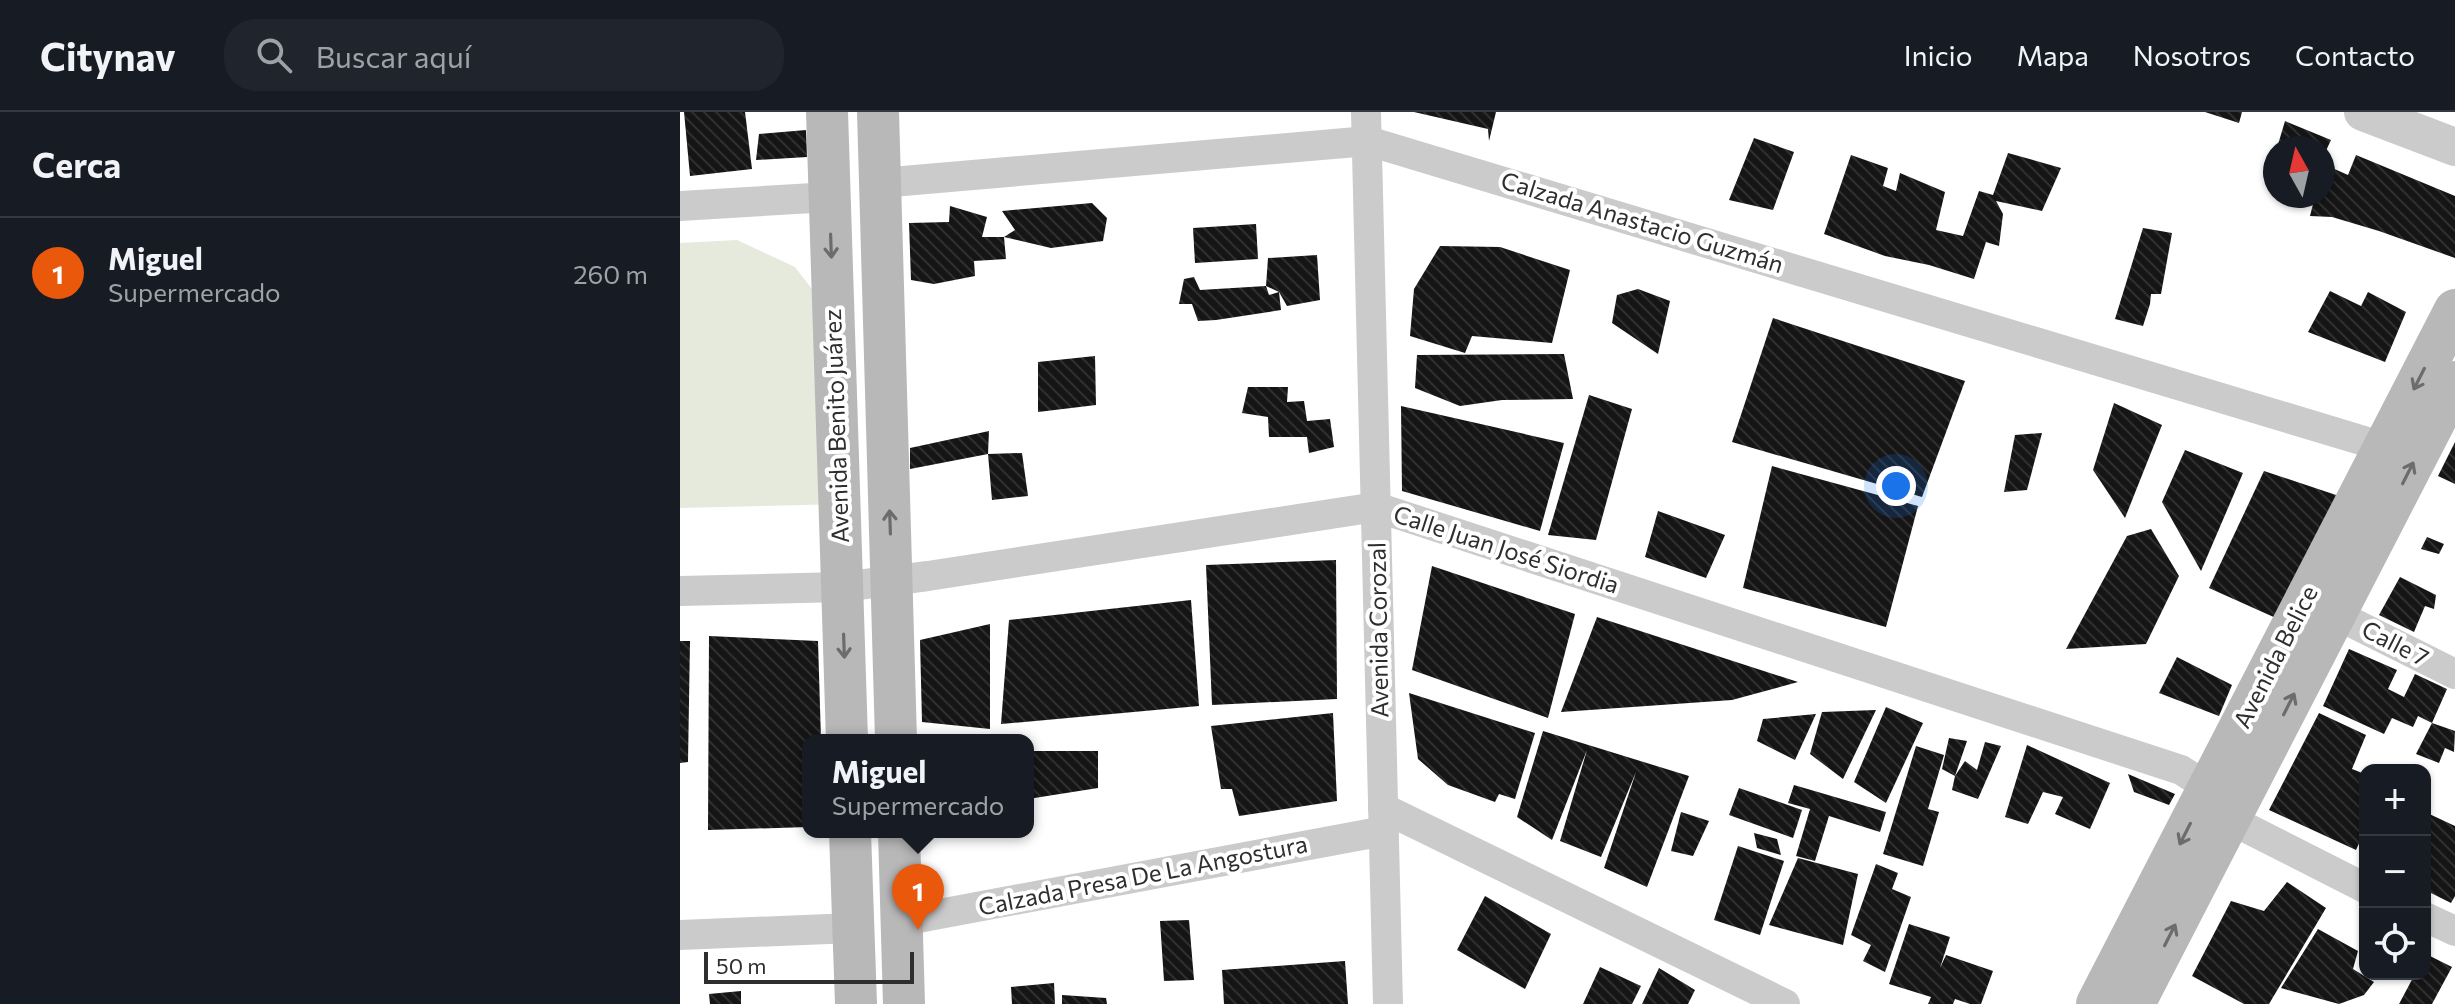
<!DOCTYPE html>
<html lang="es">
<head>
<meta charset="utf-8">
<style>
	:root { --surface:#171b24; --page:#20242c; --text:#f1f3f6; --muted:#9ea1a6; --line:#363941; --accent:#ea580c }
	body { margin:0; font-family:Commissioner,sans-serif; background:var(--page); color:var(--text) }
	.controls { position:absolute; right:24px; bottom:24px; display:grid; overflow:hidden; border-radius:16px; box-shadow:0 2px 6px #0004 }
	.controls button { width:72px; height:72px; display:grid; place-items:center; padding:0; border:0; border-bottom:2px solid var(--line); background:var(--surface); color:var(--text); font:40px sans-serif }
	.compass { position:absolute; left:1583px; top:24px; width:72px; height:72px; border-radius:50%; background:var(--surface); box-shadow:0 2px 6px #0004; rotate:352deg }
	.scale { position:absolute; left:24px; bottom:20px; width:210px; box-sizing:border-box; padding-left:8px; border:4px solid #2e2e2e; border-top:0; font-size:22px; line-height:28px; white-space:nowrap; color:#2e2e2e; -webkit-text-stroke:6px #fff; paint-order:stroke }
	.you { position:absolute; left:1216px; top:374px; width:28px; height:28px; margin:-20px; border:6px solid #fff; border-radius:50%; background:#1a73e8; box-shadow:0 0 0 12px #1a73e833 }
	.badge { display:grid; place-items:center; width:52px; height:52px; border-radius:50%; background:var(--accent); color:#fff; font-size:26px; font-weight:700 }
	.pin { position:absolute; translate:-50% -66px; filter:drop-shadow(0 2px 4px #0008) }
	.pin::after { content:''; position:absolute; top:42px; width:28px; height:24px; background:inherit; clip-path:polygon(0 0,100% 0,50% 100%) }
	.popup { position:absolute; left:122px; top:622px; width:232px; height:104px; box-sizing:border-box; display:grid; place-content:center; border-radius:16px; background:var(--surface); filter:drop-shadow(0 2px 6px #0005); font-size:26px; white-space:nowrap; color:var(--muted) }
	.popup b { font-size:30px; color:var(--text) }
	.popup::after { content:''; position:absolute; left:50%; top:100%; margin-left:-16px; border:16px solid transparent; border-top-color:var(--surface) }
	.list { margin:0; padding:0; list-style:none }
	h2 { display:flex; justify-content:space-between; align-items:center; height:104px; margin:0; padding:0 32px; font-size:34px }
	h2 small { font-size:26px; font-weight:400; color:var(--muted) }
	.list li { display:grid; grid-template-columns:52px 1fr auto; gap:24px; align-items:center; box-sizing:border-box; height:112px; padding:0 32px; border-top:2px solid var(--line) }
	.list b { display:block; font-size:30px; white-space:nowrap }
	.list p { margin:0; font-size:26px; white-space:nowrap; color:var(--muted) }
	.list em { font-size:26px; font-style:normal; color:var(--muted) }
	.icon { flex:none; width:44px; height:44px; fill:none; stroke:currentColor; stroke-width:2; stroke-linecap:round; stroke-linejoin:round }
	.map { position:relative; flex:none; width:1775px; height:892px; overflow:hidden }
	header { display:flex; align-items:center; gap:48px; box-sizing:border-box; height:112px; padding:0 40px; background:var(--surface); border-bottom:2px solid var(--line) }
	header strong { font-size:38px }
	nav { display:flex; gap:44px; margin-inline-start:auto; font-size:28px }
	.search { width:560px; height:72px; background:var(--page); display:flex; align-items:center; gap:20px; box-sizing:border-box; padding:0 28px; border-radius:32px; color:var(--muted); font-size:30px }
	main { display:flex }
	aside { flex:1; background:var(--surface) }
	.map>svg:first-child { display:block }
	.pitch { fill:#e6eadc }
	.building { fill:url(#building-back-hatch) }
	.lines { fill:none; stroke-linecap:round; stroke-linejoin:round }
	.minor { stroke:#cbcbcb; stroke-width:30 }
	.tertiary { stroke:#cbcbcb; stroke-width:38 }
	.secondary { stroke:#b8b8b8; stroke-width:42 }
	.oneway { stroke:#6c6c6c }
	.labels { text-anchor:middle; stroke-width:8; stroke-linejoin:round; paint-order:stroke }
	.street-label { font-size:24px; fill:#2e2e2e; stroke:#fff }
</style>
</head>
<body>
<header>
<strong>Citynav</strong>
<div class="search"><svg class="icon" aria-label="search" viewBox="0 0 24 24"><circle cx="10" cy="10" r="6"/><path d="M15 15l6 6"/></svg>Buscar aquí</div>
<nav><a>Inicio</a><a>Mapa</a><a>Nosotros</a><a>Contacto</a></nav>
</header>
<main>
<aside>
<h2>Cerca<small></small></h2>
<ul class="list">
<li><span class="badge">1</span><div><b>Miguel</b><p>Supermercado</p></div><em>260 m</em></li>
</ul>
</aside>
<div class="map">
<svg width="1775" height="892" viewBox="0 0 1775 892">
	<defs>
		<pattern id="building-back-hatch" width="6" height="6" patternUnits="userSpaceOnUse" patternTransform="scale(2)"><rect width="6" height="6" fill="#151515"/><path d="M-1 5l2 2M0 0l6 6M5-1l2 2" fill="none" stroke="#2f2f2f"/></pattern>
	</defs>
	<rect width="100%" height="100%" fill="#fff"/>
	<polygon class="pitch" points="57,128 115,155 159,212 164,392 0,396 0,131"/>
	<g class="building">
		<polygon points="4,0 65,0 72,57 10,64"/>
		<polygon points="734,0 816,0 809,29 808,17"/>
		<polygon points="1525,0 1562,0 1559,11"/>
		<polygon points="1605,9 1651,28 1643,45 1643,36 1597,36"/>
		<polygon points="126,18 127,45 76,48 79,22"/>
		<polygon points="1074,26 1114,40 1093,98 1049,88"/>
		<polygon points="1328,41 1381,56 1362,99 1316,89 1323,102 1319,134 1306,130 1294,167 1249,153 1205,144 1144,122 1171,43 1208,56 1203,74 1216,79 1220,61 1265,80 1256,118 1283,124 1299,79 1313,83"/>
		<polygon points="1676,43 1775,84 1775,146 1699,119 1652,105 1630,104 1635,84 1643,84 1643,52 1668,63"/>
		<polygon points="412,91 427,106 423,129 371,136 324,125 335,118 322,99"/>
		<polygon points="270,94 307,105 302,125 324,125 326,147 294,149 295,164 254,172 231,168 229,111 269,110"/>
		<polygon points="576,112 578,147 515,151 513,116"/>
		<polygon points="1463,116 1492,121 1481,182 1471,182 1470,192 1463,214 1435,207"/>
		<polygon points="760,134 820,135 890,158 872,231 792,224 785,241 730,224 734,177"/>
		<polygon points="637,143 640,188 607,194 599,180 586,174 588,146"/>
		<polygon points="514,165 520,178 586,174 589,183 599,180 601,198 536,208 518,209 512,192 499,192 504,167"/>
		<polygon points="958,177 990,189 978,242 932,211 937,183"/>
		<polygon points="1650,179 1681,194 1688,180 1726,200 1705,250 1628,220"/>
		<polygon points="1093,206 1285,269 1242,385 1052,330"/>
		<polygon points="884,242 893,287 822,288 780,294 735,276 737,243"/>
		<polygon points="415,244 416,293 358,300 358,250"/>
		<polygon points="568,275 608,275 607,290 624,289 627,309 650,307 654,335 629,341 627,325 589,325 588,305 562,301"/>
		<polygon points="909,283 952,297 916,428 868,423"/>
		<polygon points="1434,291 1482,313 1445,406 1413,358"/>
		<polygon points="721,294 884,331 860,419 722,379"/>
		<polygon points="309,319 308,342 230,357 230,336"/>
		<polygon points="1362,321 1347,378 1324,380 1335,323"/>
		<polygon points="1775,330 1775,372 1758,364"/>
		<polygon points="1505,338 1563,361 1521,459 1482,390"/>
		<polygon points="342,341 348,384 312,388 308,342"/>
		<polygon points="1092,354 1238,394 1206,515 1063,476"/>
		<polygon points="1584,359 1665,386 1607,511 1529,476"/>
		<polygon points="978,399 1045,423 1026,466 965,445"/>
		<polygon points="1471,417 1499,464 1466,532 1386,537 1447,424"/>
		<polygon points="1747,425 1764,432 1759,442 1741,437"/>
		<polygon points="656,448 657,587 532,593 526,453"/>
		<polygon points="752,454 895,502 868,606 732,558"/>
		<polygon points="1720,465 1756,483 1754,497 1745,494 1734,520 1699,503"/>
		<polygon points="511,488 519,594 321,612 329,508"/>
		<polygon points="917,505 1118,570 1052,588 881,600"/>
		<polygon points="310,512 310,617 242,610 240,528"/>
		<polygon points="29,524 138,529 141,628 128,628 128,715 28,718"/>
		<polygon points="0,529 10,529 8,650 0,651"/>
		<polygon points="1669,537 1717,558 1708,577 1724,585 1735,562 1767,577 1752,611 1738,604 1733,615 1712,606 1704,622 1643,594"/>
		<polygon points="1497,545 1552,573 1539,604 1479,581"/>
		<polygon points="729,581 855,621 835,687 819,682 815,690 768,673 738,647"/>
		<polygon points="1206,595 1243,611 1206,691 1174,670"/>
		<polygon points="1196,598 1163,667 1130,642 1142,600"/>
		<polygon points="653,601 657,689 559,704 552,677 541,677 531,614"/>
		<polygon points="1639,601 1686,623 1672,657 1685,662 1685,718 1676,738 1589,698"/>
		<polygon points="1136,602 1115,648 1077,629 1083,607"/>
		<polygon points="1752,611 1775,619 1774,640 1765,636 1759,651 1736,642"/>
		<polygon points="863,619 1009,664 967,775 924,756 956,660 921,745 880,729 907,638 872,728 837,705"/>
		<polygon points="1269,626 1287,629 1275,664 1285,649 1297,658 1305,630 1321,634 1298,687 1272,678 1275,664 1262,657"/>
		<polygon points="1347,633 1430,671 1410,717 1375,702 1383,685 1363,680 1348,712 1325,705"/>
		<polygon points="1236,634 1264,643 1248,697 1259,700 1243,754 1203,742"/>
		<polygon points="348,639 418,639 418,676 348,687"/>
		<polygon points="1448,662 1495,682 1489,693 1454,680"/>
		<polygon points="1114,673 1206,700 1200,720 1149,704 1135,749 1116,744 1130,697 1108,691"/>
		<polygon points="1059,676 1122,698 1113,726 1049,703"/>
		<polygon points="1001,700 1029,709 1013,744 991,739"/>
		<polygon points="1745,700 1775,714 1775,784 1771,791 1745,778"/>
		<polygon points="1074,721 1097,727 1101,743 1077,736"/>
		<polygon points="1058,734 1104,749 1080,823 1034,808"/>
		<polygon points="1118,746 1178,762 1163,833 1089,813"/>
		<polygon points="1196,752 1218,761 1212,777 1231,785 1205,860 1183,849 1191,833 1171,823"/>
		<polygon points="1607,770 1646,796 1589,892 1564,892 1512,864 1551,789 1584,799"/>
		<polygon points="805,784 871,822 845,877 777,838"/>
		<polygon points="509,808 514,868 484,869 480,809"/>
		<polygon points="1229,812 1270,825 1260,856 1266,843 1313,859 1301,892 1290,892 1275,887 1273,892 1248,892 1251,885 1209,872"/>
		<polygon points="1638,817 1678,839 1673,857 1694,870 1684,883 1659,892 1601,876"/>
		<polygon points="1746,842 1772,855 1752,892 1719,892 1735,862 1745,862"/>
		<polygon points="665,849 668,892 544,892 542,858"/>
		<polygon points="920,855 961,874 952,892 903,892"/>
		<polygon points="979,856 1015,878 1008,892 962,892"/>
		<polygon points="374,871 375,892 332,892 331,875"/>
		<polygon points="61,879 61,892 30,892 29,882"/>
		<polygon points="382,883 426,886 427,892 382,892"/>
	</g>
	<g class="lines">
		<g class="minor">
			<polyline points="686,0 708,892"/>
			<polyline points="200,71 688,29 1704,335"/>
			<polyline points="0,94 150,85"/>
			<polyline points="0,479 162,475 248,464 696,395 1501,658 1529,676 1549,707 1685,776"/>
			<polyline points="1655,502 1775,562"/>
			<polyline points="703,696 1105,892"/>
			<polyline points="1745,805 1775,819"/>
			<polyline points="222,809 704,719"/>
			<polyline points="0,823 173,816"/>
		</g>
		<polyline class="tertiary" points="1683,0 1775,35"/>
		<g class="secondary">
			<polyline points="147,0 167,628"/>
			<polyline points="198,0 216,628"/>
			<polyline points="170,720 176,892"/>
			<polyline points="219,720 224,892"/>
			<polyline points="1417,892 1775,198"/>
			<polyline points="1454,892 1775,270"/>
		</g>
	</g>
	<defs><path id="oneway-shaft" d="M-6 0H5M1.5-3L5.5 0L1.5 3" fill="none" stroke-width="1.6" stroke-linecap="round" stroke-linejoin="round" transform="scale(2)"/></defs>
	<g class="oneway">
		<use href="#oneway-shaft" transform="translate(151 134) rotate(88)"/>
		<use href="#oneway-shaft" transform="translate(1739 267) rotate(117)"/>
		<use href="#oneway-shaft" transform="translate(1728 361) rotate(-63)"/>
		<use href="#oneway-shaft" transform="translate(210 410) rotate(-92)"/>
		<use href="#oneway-shaft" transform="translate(164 534) rotate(88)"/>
		<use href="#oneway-shaft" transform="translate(1609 592) rotate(-63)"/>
		<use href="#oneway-shaft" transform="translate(1505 722) rotate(117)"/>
		<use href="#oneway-shaft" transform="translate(1490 823) rotate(-63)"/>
	</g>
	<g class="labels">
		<g class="street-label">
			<text transform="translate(962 111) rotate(17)" y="8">Calzada Anastacio Guzmán</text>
			<text transform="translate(157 314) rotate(-92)" y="8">Avenida Benito Juárez</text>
			<text transform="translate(826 438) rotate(18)" y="8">Calle Juan José Siordia</text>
			<text transform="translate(699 518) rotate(-91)" y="8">Avenida Corozal</text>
			<text transform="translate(1715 532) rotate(27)" y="8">Calle 7</text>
			<text transform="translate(1596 545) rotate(-63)" y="8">Avenida Belice</text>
			<text transform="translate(463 764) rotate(-11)" y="8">Calzada Presa De La Angostura</text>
		</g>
	</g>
</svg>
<div class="controls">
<button>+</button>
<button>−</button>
<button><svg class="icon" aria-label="locate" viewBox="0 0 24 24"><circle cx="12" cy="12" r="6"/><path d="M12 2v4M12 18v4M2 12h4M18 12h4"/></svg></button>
</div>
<svg class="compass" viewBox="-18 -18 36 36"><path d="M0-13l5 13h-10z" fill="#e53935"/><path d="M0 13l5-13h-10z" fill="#9ea1a6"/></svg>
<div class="scale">50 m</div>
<div class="you"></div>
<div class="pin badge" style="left:238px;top:818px">1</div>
<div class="popup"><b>Miguel</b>Supermercado</div>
</div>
</main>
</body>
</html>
